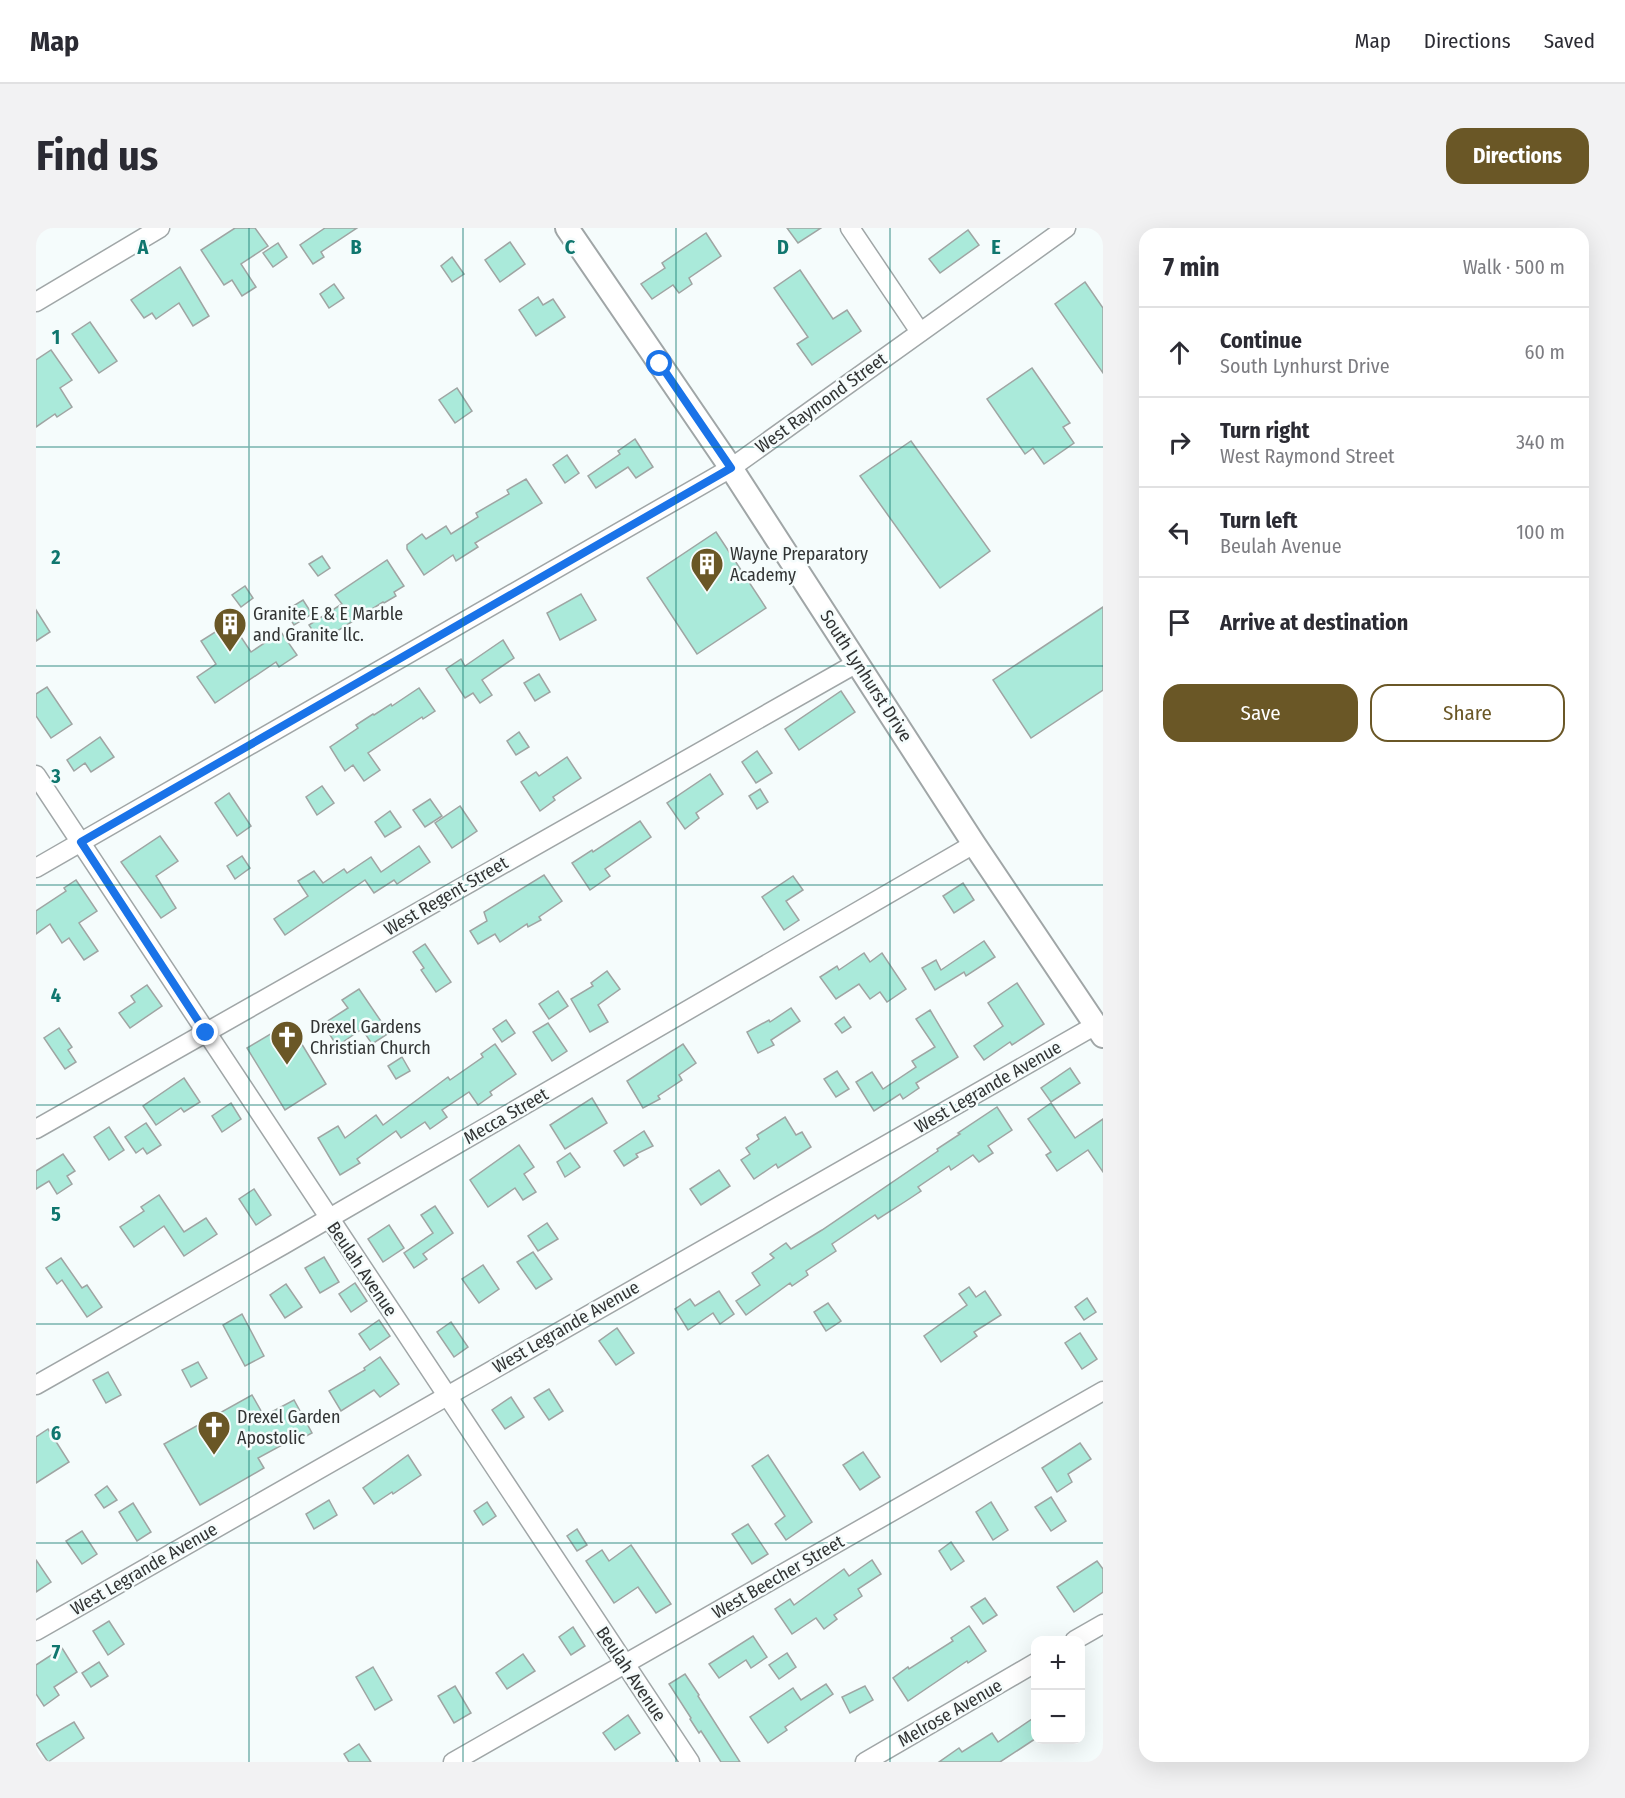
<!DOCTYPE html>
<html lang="en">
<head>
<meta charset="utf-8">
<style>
	:root { --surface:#fff; --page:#f2f2f3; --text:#2b2b33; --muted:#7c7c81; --line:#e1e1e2; --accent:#6a5726 }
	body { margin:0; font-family:"Fira Sans Condensed",sans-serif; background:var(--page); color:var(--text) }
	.controls { position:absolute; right:18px; bottom:18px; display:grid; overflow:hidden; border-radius:12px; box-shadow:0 6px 24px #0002 }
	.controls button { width:54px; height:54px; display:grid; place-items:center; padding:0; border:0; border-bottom:2px solid var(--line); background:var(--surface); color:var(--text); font:30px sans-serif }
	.stop { position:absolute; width:18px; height:18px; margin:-14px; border:4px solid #1a73e8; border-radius:50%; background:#fff }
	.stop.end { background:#1a73e8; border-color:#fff; box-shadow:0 2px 6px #0008 }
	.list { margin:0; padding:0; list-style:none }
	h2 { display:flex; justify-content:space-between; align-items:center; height:78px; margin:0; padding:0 24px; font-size:26px }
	h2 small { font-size:20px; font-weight:400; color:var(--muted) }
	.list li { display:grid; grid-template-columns:39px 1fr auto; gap:18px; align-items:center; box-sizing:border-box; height:90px; padding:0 24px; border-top:2px solid var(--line) }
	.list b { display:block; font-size:22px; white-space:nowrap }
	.list p { margin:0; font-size:20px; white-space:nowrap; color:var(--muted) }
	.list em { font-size:20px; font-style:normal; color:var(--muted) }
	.actions { display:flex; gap:12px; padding:18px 24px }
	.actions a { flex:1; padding:14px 0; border:2px solid var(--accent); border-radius:18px; text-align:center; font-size:21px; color:var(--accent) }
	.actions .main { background:var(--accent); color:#fff }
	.icon { flex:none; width:33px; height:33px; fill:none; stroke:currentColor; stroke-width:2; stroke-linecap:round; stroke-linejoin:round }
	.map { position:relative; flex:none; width:1067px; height:1534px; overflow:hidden; border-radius:18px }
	header { display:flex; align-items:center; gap:36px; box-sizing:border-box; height:84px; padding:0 30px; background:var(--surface); border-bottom:2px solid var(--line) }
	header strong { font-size:28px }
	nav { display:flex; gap:33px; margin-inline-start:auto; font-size:21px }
	.intro { display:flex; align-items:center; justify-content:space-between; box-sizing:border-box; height:144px; padding:0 36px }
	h1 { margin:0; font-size:42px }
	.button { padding:15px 27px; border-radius:18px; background:var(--accent); color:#fff; font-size:21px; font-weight:700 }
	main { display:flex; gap:36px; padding:0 36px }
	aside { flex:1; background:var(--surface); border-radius:18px; box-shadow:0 6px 24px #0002 }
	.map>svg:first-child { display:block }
	.building { fill:#aaeada; stroke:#9fa5a3; stroke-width:1.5 }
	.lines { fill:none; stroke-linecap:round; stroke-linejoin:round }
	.minor-casing { stroke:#a0a6a7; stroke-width:21 }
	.major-casing { stroke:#a0a6a7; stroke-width:26 }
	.minor { stroke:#fff; stroke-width:18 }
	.major { stroke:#fff; stroke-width:22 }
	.route { stroke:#1a73e8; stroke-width:8 }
	.grid { fill:none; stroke:#0f766e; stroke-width:1.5; stroke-opacity:0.55 }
	.labels { text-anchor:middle; stroke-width:5; stroke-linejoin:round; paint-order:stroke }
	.street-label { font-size:18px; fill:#323434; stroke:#f5fcfc }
	.poi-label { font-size:18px; fill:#323434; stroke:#f5fcfc; text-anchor:start }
	.grid-label { font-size:20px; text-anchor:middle; font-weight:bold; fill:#0f766e; stroke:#f5fcfc; stroke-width:5; stroke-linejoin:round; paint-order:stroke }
</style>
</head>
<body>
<header>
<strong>Map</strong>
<nav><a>Map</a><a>Directions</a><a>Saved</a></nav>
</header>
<div class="intro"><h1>Find us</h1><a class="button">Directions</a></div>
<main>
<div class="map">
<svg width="1067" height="1534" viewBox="0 0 1067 1534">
	<rect width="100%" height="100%" fill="#f5fcfc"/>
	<g class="building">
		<polygon points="199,0 219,0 232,18 205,36 220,59 206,68 196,52 188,57 165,22"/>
		<polygon points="289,0 321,0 285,24 288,29 277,36 264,17"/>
		<polygon points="751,0 785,0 762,15"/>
		<polygon points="932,2 943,17 904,45 893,31"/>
		<polygon points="670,5 685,28 653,50 656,56 643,65 637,57 616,71 605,56 629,40 626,35"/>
		<polygon points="474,14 489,36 464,54 449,32"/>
		<polygon points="242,15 251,29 237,39 227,25"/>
		<polygon points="416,29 428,46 416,54 405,38"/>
		<polygon points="144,39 173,88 157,98 143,75 120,91 116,85 108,90 95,72"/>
		<polygon points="764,42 797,91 811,82 825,103 776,137 761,116 772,109 738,60"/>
		<polygon points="1049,54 1067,80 1067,145 1019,76"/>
		<polygon points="298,56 308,70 293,80 284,66"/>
		<polygon points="502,69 507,77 517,71 529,89 500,108 483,82"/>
		<polygon points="54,94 81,133 63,145 36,106"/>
		<polygon points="15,122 36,152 24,160 36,179 21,189 19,186 0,199 0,132"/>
		<polygon points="996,140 1034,195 1027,199 1038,215 1008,236 997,220 989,226 951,171"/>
		<polygon points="421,160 436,183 419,195 403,172"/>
		<polygon points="599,211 617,239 600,250 592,239 560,260 552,248 584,226 582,223"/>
		<polygon points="875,213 954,323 904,360 824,248"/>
		<polygon points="531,227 543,245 529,255 517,237"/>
		<polygon points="490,251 506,275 439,315 442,319 420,333 417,327 388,347 371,321 371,317 386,306 390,311 410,298 415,306 442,289 440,285 473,266 471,262"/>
		<polygon points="680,304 730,380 661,426 611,350"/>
		<polygon points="286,328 294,340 282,348 273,336"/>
		<polygon points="351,332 368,358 358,364 360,368 348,375 347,374 284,414 273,397 306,376 299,367"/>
		<polygon points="209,358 217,370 205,379 196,367"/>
		<polygon points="545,366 560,392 524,412 511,385"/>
		<polygon points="267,372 276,386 258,397 249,383"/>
		<polygon points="1067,379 1067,462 995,510 957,452"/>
		<polygon points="0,382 14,404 0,413"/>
		<polygon points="195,394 215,424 245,404 261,427 243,439 240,434 179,475 161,449 180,436 165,413"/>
		<polygon points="467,412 478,430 446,452 456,467 444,475 437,465 429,470 410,441 425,431 429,438"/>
		<polygon points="503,446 514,464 499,473 488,455"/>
		<polygon points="11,459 36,496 15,510 0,488 0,466"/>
		<polygon points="383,460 399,483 387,491 386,489 332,525 344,542 328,553 317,537 309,543 294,519 322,500 320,497 337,486 338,487 355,476 356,478"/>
		<polygon points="805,463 819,484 763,522 749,501"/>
		<polygon points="483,504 493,519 480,527 471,513"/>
		<polygon points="64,509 78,529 55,544 49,535 38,543 31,532"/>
		<polygon points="721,523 736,545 720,555 706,534"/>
		<polygon points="531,529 545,550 517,569 519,572 504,583 485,554 500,544 503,548"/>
		<polygon points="674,546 687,566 660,585 663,590 649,601 631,575"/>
		<polygon points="286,558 298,575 281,587 270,569"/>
		<polygon points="724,561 732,574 721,581 713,568"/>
		<polygon points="193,565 215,598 201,608 179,575"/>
		<polygon points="394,571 406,588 389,599 377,582"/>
		<polygon points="424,578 441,603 416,620 399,595"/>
		<polygon points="354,583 365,599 349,609 339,594"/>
		<polygon points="604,593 615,609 569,641 574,648 554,662 536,635 556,622 557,624"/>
		<polygon points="124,608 142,633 120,648 140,680 125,690 85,634"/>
		<polygon points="383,618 394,634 361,656 358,652 338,665 329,652 249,707 238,691 272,668 262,653 278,643 287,655 308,641 311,645 335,629 345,644"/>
		<polygon points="206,628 214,640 199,651 191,638"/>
		<polygon points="508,647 526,673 503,689 505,692 492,699 491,696 464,714 459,706 442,716 434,703 451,693 448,684"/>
		<polygon points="757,648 767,662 750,673 763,692 748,702 726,669"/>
		<polygon points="40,652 61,683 43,695 62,723 48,732 33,710 26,715 14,696 0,706 0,683 30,663 28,660"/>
		<polygon points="927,655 938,672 918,685 907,668"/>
		<polygon points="948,713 959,729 930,748 928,744 899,762 886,740 900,732 905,742"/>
		<polygon points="389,716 415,754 400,764 385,742 388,740 377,724"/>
		<polygon points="828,725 834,734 846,725 870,761 851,774 844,764 834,771 823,756 800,771 784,749 801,738 803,742"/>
		<polygon points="571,743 584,761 562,777 572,794 554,804 535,771 557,758 555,755"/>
		<polygon points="981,755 1008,796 976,817 974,814 948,832 938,818 967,798 952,775"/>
		<polygon points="111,757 126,778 94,800 83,785 99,774 95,768"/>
		<polygon points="323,761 353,805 336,816 326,801 301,818 287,796 312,780 306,772"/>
		<polygon points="522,763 532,778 513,791 503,776"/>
		<polygon points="755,780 764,793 735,812 738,817 722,825 711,804 733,792 734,794"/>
		<polygon points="894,782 922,829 880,855 883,860 867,871 864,866 838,883 820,854 836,844 847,861 880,839 876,833 899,819 880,791"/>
		<polygon points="808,789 815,799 806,805 799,796"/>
		<polygon points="470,792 479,805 466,814 457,801"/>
		<polygon points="253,795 290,856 249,882 211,820"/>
		<polygon points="512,795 531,823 516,833 497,804"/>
		<polygon points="23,800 36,819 32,822 40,834 29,841 8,810"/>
		<polygon points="459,816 480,846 454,864 456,867 442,877 433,864 406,882 411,889 394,901 389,894 365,910 360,903 321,931 324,935 304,947 282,910 302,898 309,910 340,887 347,897 412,849 414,852 447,829 445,826"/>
		<polygon points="647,816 660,835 643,847 646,852 622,868 624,871 607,880 591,853"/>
		<polygon points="366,829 374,843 360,851 352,838"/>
		<polygon points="1034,840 1044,855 1015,874 1005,860"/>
		<polygon points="801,843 813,861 800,869 788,851"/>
		<polygon points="148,850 164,874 148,884 145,880 120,897 107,878"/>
		<polygon points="556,870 571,895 529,921 514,897"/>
		<polygon points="195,875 205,891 186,904 176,888"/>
		<polygon points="1015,875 1039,910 1067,891 1067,944 1052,922 1021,943 1010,927 1015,924 992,891"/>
		<polygon points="961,879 976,902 952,918 957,925 943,934 937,927 915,942 913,938 882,959 885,963 870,973 842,991 839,987 796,1016 800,1023 770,1043 772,1047 756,1058 754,1055 710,1087 700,1073 724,1057 716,1045 738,1030 734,1026 750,1015 755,1021 786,1002 902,923 901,921 924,906 922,905"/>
		<polygon points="749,889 760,907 766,904 775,919 742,940 740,936 718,951 705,932 714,926 710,920 723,911 721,907"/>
		<polygon points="110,895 125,917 111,926 107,920 100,925 89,909"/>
		<polygon points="73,899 88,922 73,932 58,909"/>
		<polygon points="608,903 617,918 600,926 602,929 588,938 578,923"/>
		<polygon points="483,917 498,939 488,946 500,964 487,972 479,960 452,979 434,952"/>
		<polygon points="534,925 544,939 529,949 521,934"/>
		<polygon points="27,926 39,943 31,948 36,956 21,966 13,953 0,961 0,943"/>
		<polygon points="683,942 694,958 665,977 654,961"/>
		<polygon points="218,961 235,987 220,997 203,971"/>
		<polygon points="123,967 148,1004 170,990 181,1006 148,1028 128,998 98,1019 84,999 108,983 105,979"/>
		<polygon points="399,978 417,1005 387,1026 391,1031 378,1040 368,1025 397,1005 385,987"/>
		<polygon points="511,995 522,1011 502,1023 492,1008"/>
		<polygon points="353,997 368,1020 347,1034 332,1011"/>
		<polygon points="497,1024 516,1051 500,1061 481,1034"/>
		<polygon points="288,1029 303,1054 284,1065 269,1040"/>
		<polygon points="25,1030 46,1060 51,1057 66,1079 51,1089 26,1052 21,1056 10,1040"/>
		<polygon points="447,1037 463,1061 443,1075 426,1051"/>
		<polygon points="319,1055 331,1073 315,1084 303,1066"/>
		<polygon points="250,1056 266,1079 249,1090 234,1067"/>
		<polygon points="933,1059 940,1069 949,1063 965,1087 938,1104 941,1108 905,1134 888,1108 931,1077 923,1066"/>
		<polygon points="683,1063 698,1086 684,1096 677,1085 652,1102 639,1081 654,1071 659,1078"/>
		<polygon points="1051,1070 1060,1084 1048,1092 1039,1079"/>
		<polygon points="792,1075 805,1093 790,1103 778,1084"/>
		<polygon points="206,1086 228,1128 209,1138 187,1097"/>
		<polygon points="343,1092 354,1108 334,1122 323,1106"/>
		<polygon points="415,1094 432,1119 418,1129 401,1104"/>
		<polygon points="581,1100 598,1125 580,1137 563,1113"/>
		<polygon points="1044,1105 1061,1131 1046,1141 1029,1115"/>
		<polygon points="344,1129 363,1156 344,1169 338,1162 305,1183 293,1163 329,1142 328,1140"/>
		<polygon points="162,1134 171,1150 155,1159 146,1142"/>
		<polygon points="72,1144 85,1167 70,1175 57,1152"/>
		<polygon points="513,1161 527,1183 513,1192 498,1170"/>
		<polygon points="216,1167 228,1188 258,1172 276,1205 259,1214 257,1211 222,1230 228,1240 164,1277 128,1216"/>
		<polygon points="475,1169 488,1189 469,1201 456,1182"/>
		<polygon points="12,1201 33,1234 0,1255 0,1209"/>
		<polygon points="1044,1215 1055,1231 1032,1246 1036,1254 1021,1264 1006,1240"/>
		<polygon points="827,1224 844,1249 824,1262 807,1237"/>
		<polygon points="372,1227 385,1247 357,1266 356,1264 338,1276 327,1260"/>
		<polygon points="732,1227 776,1294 750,1312 739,1296 749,1288 716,1238"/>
		<polygon points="71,1258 81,1272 68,1280 59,1267"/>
		<polygon points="1015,1269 1030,1293 1015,1303 999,1279"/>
		<polygon points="293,1272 301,1287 278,1301 270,1286"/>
		<polygon points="451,1274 460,1288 447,1297 438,1283"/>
		<polygon points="955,1274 972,1302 957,1312 940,1284"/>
		<polygon points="97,1275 115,1304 101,1313 83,1284"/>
		<polygon points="712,1296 732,1326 716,1336 696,1306"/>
		<polygon points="541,1301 551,1317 541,1323 531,1308"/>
		<polygon points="46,1303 61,1326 46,1336 30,1313"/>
		<polygon points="915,1314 928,1333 915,1342 903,1323"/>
		<polygon points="595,1317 635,1376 620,1385 602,1359 578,1375 550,1333 566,1322 573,1333"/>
		<polygon points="0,1332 15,1354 0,1364"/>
		<polygon points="836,1332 845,1346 822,1361 826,1368 798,1387 801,1391 788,1401 780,1390 756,1406 739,1381 754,1371 758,1377 808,1341 813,1348"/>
		<polygon points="1061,1333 1067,1341 1067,1364 1038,1384 1021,1359"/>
		<polygon points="949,1370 961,1387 947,1396 935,1379"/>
		<polygon points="73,1393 88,1416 72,1427 57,1403"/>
		<polygon points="933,1398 950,1423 932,1435 931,1433 872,1473 857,1450 872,1439 873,1441 917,1413 915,1410"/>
		<polygon points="537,1399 549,1418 535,1427 523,1409"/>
		<polygon points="717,1408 731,1429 715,1440 710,1432 683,1450 673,1436"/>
		<polygon points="26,1420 41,1444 18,1459 23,1467 8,1478 0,1466 0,1437"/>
		<polygon points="751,1425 760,1439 743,1451 733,1437"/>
		<polygon points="487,1426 499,1443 471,1461 460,1445"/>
		<polygon points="63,1434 72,1448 55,1459 46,1445"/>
		<polygon points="337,1439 356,1472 339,1482 320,1449"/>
		<polygon points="649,1446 663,1467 662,1468 704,1534 685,1534 665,1503 663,1505 654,1491 655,1490 633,1456"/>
		<polygon points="790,1456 797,1466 749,1499 751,1502 732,1515 714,1489 757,1460 765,1472"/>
		<polygon points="419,1458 435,1485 418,1495 402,1468"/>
		<polygon points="829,1458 837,1472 814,1485 806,1469"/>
		<polygon points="592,1487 604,1505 579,1522 567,1505"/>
		<polygon points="999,1489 999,1511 964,1534 903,1534 923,1520 926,1524 956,1505 962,1514"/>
		<polygon points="38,1494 48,1510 12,1534 0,1516"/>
		<polygon points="323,1516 335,1534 313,1534 308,1526"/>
	</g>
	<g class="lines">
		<g class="minor-casing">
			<g id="minor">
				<polyline points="814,0 884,104"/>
				<polyline points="0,74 124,0"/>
				<polyline points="0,547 654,1534"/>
				<polyline points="0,640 695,240 1030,0"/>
				<polyline points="0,901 821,435"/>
				<polyline points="0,1157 247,1017 938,616"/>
				<polyline points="0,1403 1060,797"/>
				<polyline points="1039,1412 1067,1396"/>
				<polyline points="417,1534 1067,1163"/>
				<polyline points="829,1534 999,1435"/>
			</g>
		</g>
		<g class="major-casing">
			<polyline id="major" points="531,0 695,240 938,616 1067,808"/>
		</g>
		<use href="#minor" class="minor"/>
		<use href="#major" class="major"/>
	</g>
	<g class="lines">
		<polyline class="route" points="170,805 45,614 695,240 624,136"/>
	</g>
	<path class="grid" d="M213 0V1534M427 0V1534M640 0V1534M854 0V1534M0 219H1067M0 438H1067M0 657H1067M0 877H1067M0 1096H1067M0 1315H1067"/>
	<defs>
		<g id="building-pin" transform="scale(1.725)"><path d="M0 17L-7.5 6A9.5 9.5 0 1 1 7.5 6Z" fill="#6a5726" stroke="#f5fcfc"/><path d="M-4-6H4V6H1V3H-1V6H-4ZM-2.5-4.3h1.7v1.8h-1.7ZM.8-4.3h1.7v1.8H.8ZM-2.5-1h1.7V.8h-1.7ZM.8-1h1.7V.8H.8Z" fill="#fff"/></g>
		<g id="church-pin" transform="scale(1.725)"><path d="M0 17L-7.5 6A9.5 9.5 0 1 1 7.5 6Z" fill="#6a5726" stroke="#f5fcfc"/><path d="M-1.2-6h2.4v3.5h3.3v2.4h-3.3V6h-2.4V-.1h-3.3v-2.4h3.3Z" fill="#fff"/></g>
	</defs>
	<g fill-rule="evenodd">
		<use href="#building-pin" x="671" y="336"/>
		<use href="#building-pin" x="194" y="396"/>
		<use href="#church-pin" x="251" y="809"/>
		<use href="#church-pin" x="178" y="1199"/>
	</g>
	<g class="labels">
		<g class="street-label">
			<text transform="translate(785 175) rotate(-36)" y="6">West Raymond Street</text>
			<text transform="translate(830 448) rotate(57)" y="6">South Lynhurst Drive</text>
			<text transform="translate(410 668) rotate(-30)" y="6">West Regent Street</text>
			<text transform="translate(952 859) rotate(-30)" y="6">West Legrande Avenue</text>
			<text transform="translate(470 888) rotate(-30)" y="6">Mecca Street</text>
			<text transform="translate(326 1041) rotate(56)" y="6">Beulah Avenue</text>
			<text transform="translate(530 1099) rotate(-30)" y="6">West Legrande Avenue</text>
			<text transform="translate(108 1341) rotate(-30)" y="6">West Legrande Avenue</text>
			<text transform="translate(742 1349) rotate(-30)" y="6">West Beecher Street</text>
			<text transform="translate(595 1446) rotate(56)" y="6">Beulah Avenue</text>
			<text transform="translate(914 1485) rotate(-30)" y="6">Melrose Avenue</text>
		</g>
		<g class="poi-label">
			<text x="694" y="332">Wayne Preparatory<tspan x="694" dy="21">Academy</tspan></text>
			<text x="217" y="392">Granite E &amp; E Marble<tspan x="217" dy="21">and Granite llc.</tspan></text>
			<text x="274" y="805">Drexel Gardens<tspan x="274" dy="21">Christian Church</tspan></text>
			<text x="201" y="1195">Drexel Garden<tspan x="201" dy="21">Apostolic</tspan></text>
		</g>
	</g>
	<g class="grid-label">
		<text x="107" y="26">A</text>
		<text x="320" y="26">B</text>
		<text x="534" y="26">C</text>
		<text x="747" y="26">D</text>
		<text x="960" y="26">E</text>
		<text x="20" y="116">1</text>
		<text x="20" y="336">2</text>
		<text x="20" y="555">3</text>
		<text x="20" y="774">4</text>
		<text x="20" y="993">5</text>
		<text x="20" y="1212">6</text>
		<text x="20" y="1431">7</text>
	</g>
</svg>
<div class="controls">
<button>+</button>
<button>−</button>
</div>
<div class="stop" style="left:624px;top:136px"></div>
<div class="stop end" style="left:170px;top:805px"></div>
</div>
<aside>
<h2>7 min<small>Walk · 500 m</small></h2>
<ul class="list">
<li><svg class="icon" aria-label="ahead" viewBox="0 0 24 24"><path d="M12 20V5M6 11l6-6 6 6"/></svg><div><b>Continue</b><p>South Lynhurst Drive</p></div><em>60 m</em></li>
<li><svg class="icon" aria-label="right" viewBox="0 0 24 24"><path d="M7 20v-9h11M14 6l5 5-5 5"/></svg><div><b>Turn right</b><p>West Raymond Street</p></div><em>340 m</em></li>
<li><svg class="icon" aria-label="left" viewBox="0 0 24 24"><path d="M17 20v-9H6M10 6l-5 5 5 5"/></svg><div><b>Turn left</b><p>Beulah Avenue</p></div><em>100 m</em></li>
<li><svg class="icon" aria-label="arrive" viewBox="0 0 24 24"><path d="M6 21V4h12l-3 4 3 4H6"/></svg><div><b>Arrive at destination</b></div></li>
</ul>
<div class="actions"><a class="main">Save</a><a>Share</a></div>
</aside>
</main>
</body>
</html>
